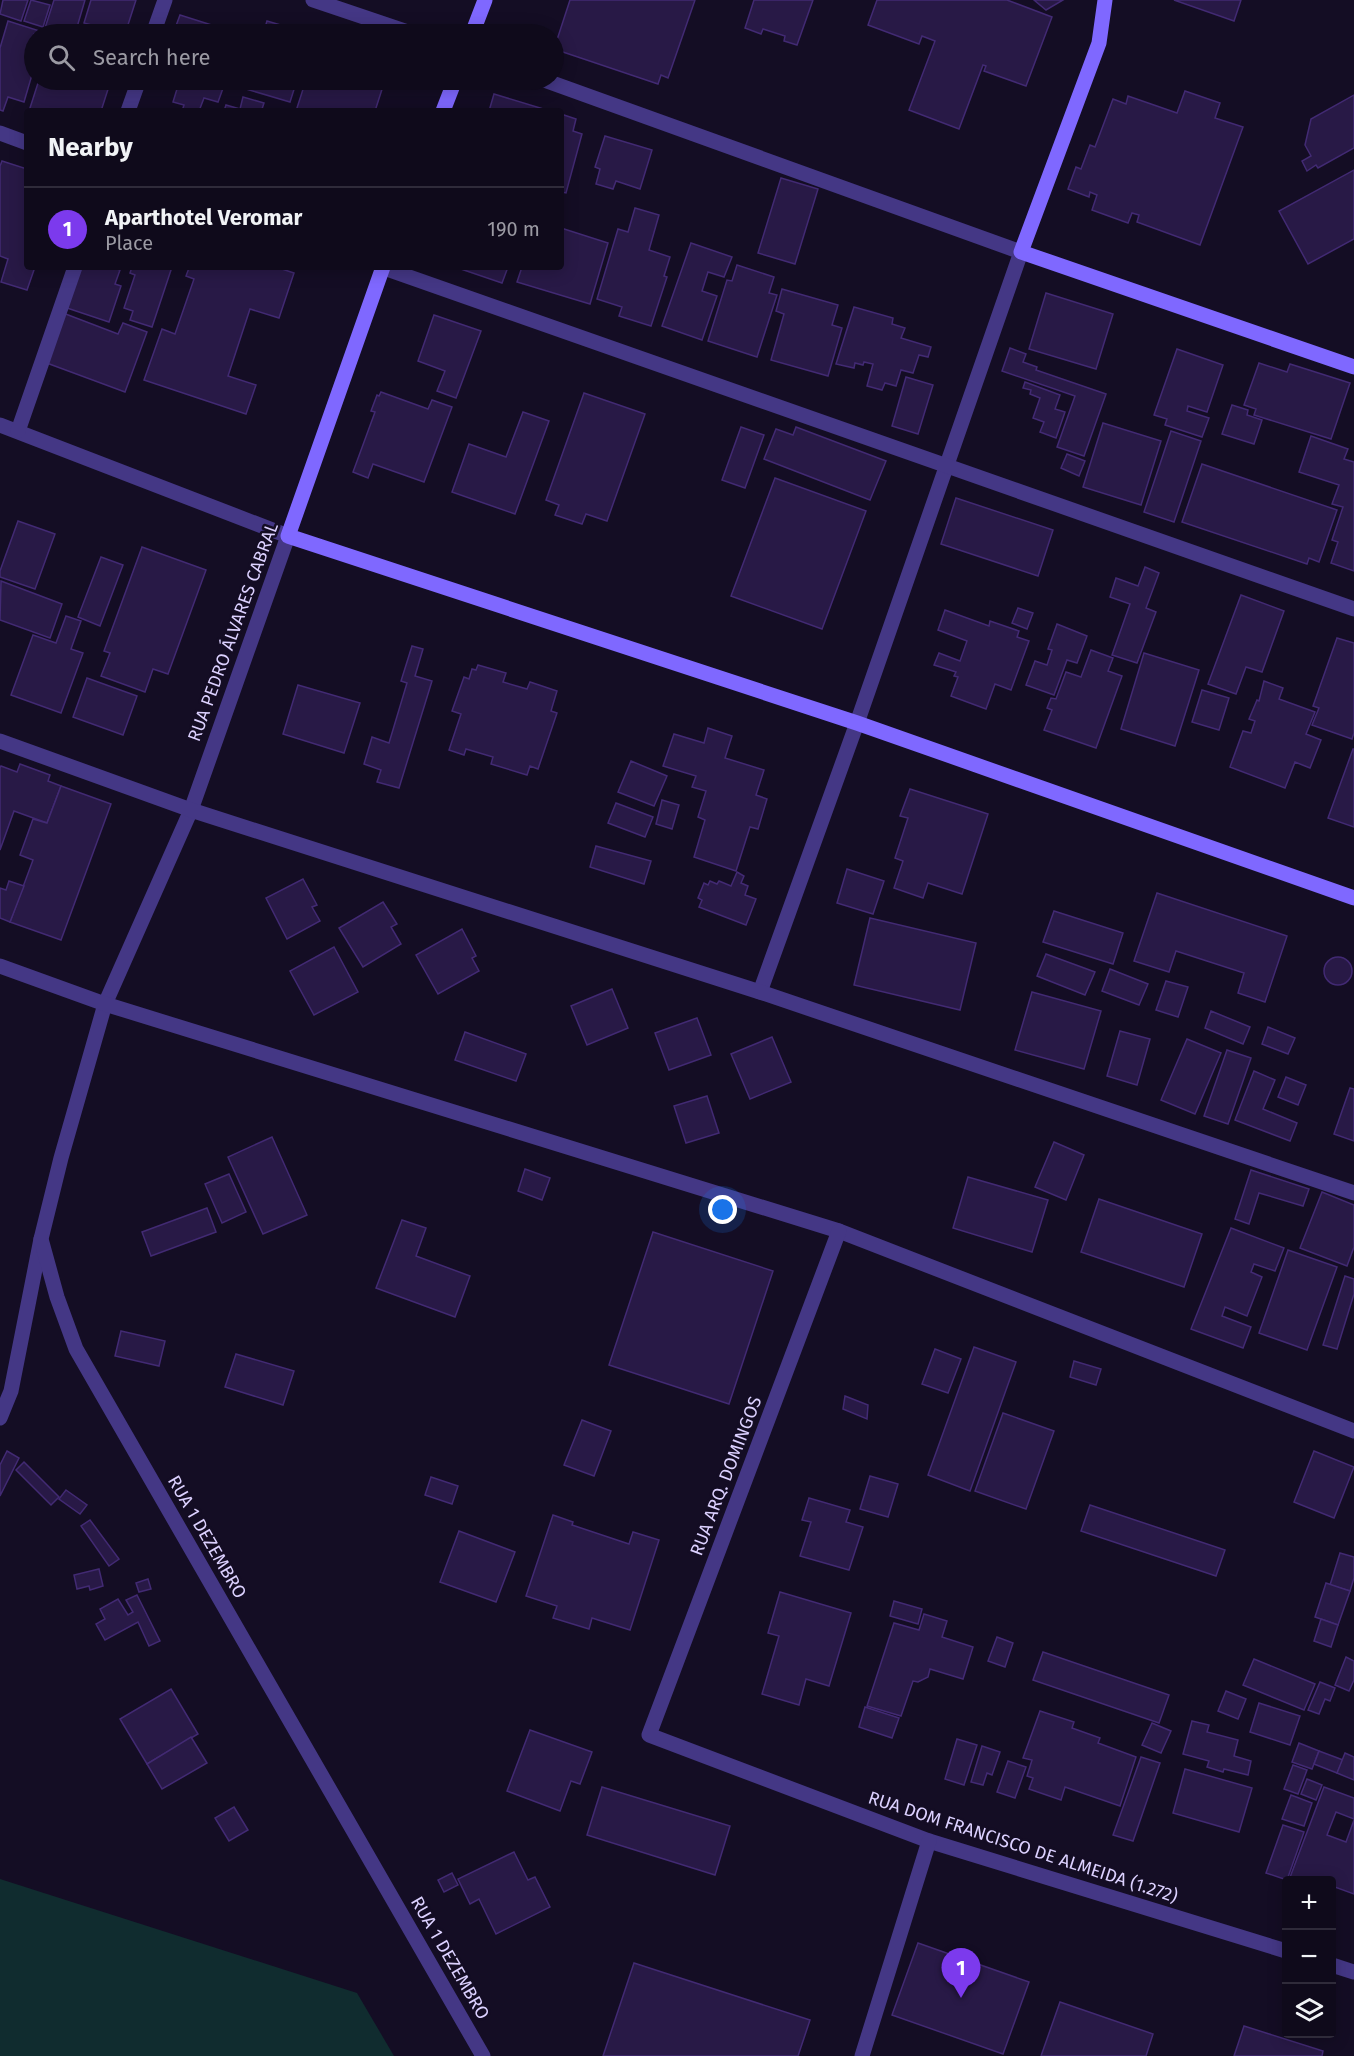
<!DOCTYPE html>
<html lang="en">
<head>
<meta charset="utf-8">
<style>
	:root { --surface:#0f0a1b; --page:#1d1828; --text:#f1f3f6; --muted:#9b9aa3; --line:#2f2b3a; --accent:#7c3aed }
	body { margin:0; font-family:"Fira Sans",sans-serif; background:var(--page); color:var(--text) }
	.controls { position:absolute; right:18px; bottom:18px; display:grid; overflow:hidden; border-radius:6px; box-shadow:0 3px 15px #0003 }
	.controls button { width:54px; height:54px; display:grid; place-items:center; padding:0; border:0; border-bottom:2px solid var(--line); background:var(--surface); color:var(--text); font:30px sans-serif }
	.you { position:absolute; left:723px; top:1210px; width:21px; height:21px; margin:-15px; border:4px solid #fff; border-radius:50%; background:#1a73e8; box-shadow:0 0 0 9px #1a73e833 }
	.badge { display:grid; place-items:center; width:39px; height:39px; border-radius:50%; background:var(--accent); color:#fff; font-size:20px; font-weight:700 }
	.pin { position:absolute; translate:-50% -50px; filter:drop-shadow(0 2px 3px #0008) }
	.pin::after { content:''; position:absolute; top:32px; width:21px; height:18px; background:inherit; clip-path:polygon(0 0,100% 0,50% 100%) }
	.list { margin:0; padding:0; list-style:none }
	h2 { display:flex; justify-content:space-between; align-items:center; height:78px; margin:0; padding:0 24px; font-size:26px }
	h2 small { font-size:20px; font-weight:400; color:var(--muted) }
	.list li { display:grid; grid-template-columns:39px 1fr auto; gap:18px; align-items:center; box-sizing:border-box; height:84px; padding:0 24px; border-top:2px solid var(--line) }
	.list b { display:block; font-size:22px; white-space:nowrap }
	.list p { margin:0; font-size:20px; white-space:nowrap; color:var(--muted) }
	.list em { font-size:20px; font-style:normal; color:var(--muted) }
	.icon { flex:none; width:33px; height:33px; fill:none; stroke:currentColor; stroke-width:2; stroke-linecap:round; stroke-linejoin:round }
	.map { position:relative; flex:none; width:1354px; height:2056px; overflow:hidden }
	.search { position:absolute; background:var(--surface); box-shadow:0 3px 15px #0003; left:24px; top:24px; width:540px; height:66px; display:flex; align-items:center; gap:15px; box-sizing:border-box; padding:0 21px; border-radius:33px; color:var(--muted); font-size:22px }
	.panel { position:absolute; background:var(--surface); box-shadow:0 3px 15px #0003; left:24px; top:108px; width:540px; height:162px; border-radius:6px }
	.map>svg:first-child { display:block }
	.green { fill:#102c2f }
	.building { fill:#281946; stroke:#422a73; stroke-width:1.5 }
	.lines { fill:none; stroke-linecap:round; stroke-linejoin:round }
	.lane { stroke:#443785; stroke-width:15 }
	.street { stroke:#443785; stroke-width:15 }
	.secondary { stroke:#7f68ff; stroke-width:15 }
	.labels { text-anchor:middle; stroke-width:5; stroke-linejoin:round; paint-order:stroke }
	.street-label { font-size:18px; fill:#dcd1ff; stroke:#140d24 }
</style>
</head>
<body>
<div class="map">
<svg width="1354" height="2056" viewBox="0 0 1354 2056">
	<rect width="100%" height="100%" fill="#140d24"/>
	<polygon class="green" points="0,1879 357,1993 394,2056 0,2056"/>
	<g class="building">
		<polygon points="3,0 28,0 21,21 0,14"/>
		<polygon points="31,0 50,5 43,27 24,21"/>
		<polygon points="54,0 85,0 75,34 64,34 45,28"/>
		<polygon points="91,0 136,0 125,34 84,23"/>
		<polygon points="570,0 695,0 668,78 661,75 658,84 554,49"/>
		<polygon points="754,0 813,0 797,45 784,41 785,36 763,29 761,34 745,28"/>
		<polygon points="877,0 1007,0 1052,17 1026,86 984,71 986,66 983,65 959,129 909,110 935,41 922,36 919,44 868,25"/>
		<polygon points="1034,0 1063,0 1046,10"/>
		<polygon points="1174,0 1241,0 1234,21"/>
		<polygon points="180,15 240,34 173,34"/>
		<polygon points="8,21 46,33 45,34 34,34 34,68 24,102 8,97 3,111 0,110 0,48"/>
		<polygon points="267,21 311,34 263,34"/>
		<polygon points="39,80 64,80 77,83 78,80 111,80 101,111 29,111"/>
		<polygon points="158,80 226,80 218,102 204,98 199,111 182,111 184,105 173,102 177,89 157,82"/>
		<polygon points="249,80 297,80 290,102 246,89"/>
		<polygon points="306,80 385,80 375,111 296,111"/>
		<polygon points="1185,91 1220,103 1215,118 1243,127 1200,245 1137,222 1139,215 1132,213 1128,223 1092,210 1097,195 1090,192 1089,197 1068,189 1076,167 1081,169 1090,145 1095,147 1113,99 1126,104 1128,96 1177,113"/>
		<polygon points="494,94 550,111 489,111"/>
		<polygon points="1354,95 1354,148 1318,168 1316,165 1307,171 1302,161 1311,156 1305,145 1311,119"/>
		<polygon points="243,97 264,103 262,109 270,111 224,111 226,105 240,109"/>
		<polygon points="561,114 576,119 573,131 582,134 566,193 561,192"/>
		<polygon points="605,136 652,150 640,189 616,181 613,189 596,184 600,169 595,167"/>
		<polygon points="2,161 27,169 27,267 35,267 27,290 1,282 8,259 0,256 0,166"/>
		<polygon points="1354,170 1354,239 1308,264 1279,211"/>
		<polygon points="781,178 818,189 795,264 758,253"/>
		<polygon points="635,208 659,215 649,250 670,257 664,276 667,277 651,326 619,316 622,307 597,299 618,229 628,232"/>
		<polygon points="561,228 608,243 590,304 517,282 522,267 561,267"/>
		<polygon points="691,243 732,257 724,277 708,272 702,291 717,296 702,340 662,326"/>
		<polygon points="737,265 774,277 769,293 777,295 757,357 708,341 727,280 732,281"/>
		<polygon points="78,267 110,267 120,270 115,284 121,286 109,322 64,307"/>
		<polygon points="132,267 172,267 152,327 130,320 133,311 124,308 135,275 130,273"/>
		<polygon points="186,267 276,267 294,273 279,318 250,309 228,376 256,385 246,414 144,380 162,329 175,334 194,279 186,276 189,268"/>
		<polygon points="455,267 508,267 502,283"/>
		<polygon points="782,289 838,305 832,325 842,328 828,376 771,360 784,314 776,311"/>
		<polygon points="1046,293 1113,314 1096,369 1029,349"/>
		<polygon points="854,307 893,318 892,324 905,328 901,338 931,347 928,357 919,355 913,373 901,370 896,386 885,383 882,390 867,386 873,364 864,362 863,365 855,363 854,368 836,364"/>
		<polygon points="63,313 118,334 123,323 147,332 125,392 44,362"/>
		<polygon points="434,315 481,331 456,398 437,391 445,371 418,361"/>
		<polygon points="1010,348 1026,354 1023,362 1037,367 1036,370 1106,394 1084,456 1057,447 1075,396 1002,371"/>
		<polygon points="1177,349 1223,365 1207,412 1188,406 1187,411 1209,418 1202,437 1165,425 1167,419 1154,415"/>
		<polygon points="1259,363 1287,372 1290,364 1350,383 1331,439 1254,415 1256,409 1244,405"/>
		<polygon points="906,377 933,385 918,434 892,426"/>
		<polygon points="1025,382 1060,395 1055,409 1065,412 1056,438 1040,432 1044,422 1033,418 1040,398 1030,394 1031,390 1023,388"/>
		<polygon points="381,392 428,409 432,400 452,407 424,482 373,464 368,478 353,472 375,412 371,411 377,395 379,396"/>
		<polygon points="584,393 645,414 607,521 586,514 582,524 555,515 559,505 546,500"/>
		<polygon points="1232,405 1248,410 1247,415 1262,420 1254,444 1222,434"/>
		<polygon points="523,412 549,421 515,514 452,492 469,444 506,457"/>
		<polygon points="1103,423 1161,441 1141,505 1083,487"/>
		<polygon points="741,427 764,435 745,488 722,480"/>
		<polygon points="796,427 886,461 870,500 764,459 776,429 793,435"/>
		<polygon points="1171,431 1201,441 1174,522 1144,512"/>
		<polygon points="1311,436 1348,449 1344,459 1354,462 1354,571 1331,563 1338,542 1332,540 1343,507 1332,504 1339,485 1299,472"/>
		<polygon points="1067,454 1085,461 1079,476 1061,468"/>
		<polygon points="1202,464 1337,510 1319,562 1309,558 1307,564 1182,522"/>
		<polygon points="775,478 866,511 822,629 731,596"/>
		<polygon points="956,498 1053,530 1038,576 941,544"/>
		<polygon points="18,521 55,534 35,589 0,577 0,571"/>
		<polygon points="142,547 206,570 168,674 153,669 145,692 101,676 110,653 104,651"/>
		<polygon points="101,557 123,565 100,626 78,617"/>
		<polygon points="1145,567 1159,573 1146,608 1156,612 1137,663 1112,655 1130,604 1110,597 1116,578 1138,586"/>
		<polygon points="1,581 62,604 50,638 0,620"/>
		<polygon points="1241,595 1284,611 1262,672 1246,667 1236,694 1208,684"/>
		<polygon points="1018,608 1033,613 1027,629 1012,623"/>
		<polygon points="945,610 989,626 990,621 1019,631 1017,637 1029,641 1011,690 995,684 986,709 951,696 958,677 954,676 956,672 934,665 939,653 960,661 967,641 938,630"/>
		<polygon points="66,616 81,621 71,649 83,653 61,713 11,695 33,635 56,643"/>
		<polygon points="1057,624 1087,636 1077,663 1067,660 1054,695 1026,685 1035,661 1047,665 1052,650 1048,649"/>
		<polygon points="1337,638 1354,643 1354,733 1352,739 1312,725 1319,708 1313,706"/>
		<polygon points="412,646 423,649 415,676 432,681 399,788 377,782 381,770 364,764 372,737 389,743 407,683 401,681"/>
		<polygon points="1091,650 1113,658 1108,671 1122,676 1096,748 1044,730 1052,710 1047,708 1051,698 1056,699 1066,672 1081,677"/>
		<polygon points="1144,653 1199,670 1175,746 1121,729"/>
		<polygon points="478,665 506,673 503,682 527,689 530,682 557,691 551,711 557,713 538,769 530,766 527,775 491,764 493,757 466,749 464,755 449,750 461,714 452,711 464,677 469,679 472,669 476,670"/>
		<polygon points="87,678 137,696 123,735 73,717"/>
		<polygon points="1264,681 1283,688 1279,699 1315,712 1306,734 1321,740 1310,768 1295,762 1285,788 1230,767 1243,731 1251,733 1255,721 1249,719 1257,700 1259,701"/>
		<polygon points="298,685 360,703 344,753 283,734"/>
		<polygon points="1202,690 1229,698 1219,730 1192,722"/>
		<polygon points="708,728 732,736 725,758 764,770 756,795 767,799 758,829 750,827 736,871 694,857 705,820 698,817 706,791 692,787 696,776 663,766 674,734 704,743"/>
		<polygon points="1353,749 1354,749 1354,827 1328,818"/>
		<polygon points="631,761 667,776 654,806 618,792"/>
		<polygon points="20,764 50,775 48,781 61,786 47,823 14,811 0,850 0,768 1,766 17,772"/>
		<polygon points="61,786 111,804 61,940 10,922 33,860 20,855 33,819 47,823"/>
		<polygon points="910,789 988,814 962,894 928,883 923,898 894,888 903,861 895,858 908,818 900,816"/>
		<polygon points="662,800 679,805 672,829 656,824"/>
		<polygon points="616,803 653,817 645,837 608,823"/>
		<polygon points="596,846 651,861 644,884 590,867"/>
		<polygon points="847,869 884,881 873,914 837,903"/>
		<polygon points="737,872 744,876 741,883 748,886 745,895 756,899 746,925 699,907 702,900 698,898 704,883 708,885 710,881 717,884 719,881 731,886"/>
		<polygon points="303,879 317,905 312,907 320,921 287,939 266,898"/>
		<polygon points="9,881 24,886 10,922 0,918 0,888 6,890"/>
		<polygon points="1157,893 1287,936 1265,1002 1238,993 1244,973 1176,951 1169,972 1134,961"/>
		<polygon points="383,902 397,924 391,927 401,944 363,967 339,928"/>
		<polygon points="1054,911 1123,933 1113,964 1043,942"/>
		<polygon points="870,918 976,943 960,1010 854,985"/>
		<polygon points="462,929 476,956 472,958 479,971 438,994 416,955"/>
		<polygon points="334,947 358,992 314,1015 290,971"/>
		<polygon points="1046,954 1095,972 1085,995 1037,976"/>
		<circle cx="1338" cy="971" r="14"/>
		<polygon points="1110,969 1148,984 1139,1005 1102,991"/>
		<polygon points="1166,981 1188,987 1178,1017 1156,1010"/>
		<polygon points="612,989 628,1028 587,1045 571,1006"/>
		<polygon points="1032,992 1101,1011 1084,1069 1015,1050"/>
		<polygon points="1211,1011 1250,1027 1243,1044 1205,1028"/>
		<polygon points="697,1018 711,1055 669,1070 655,1033"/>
		<polygon points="1268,1027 1295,1038 1288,1054 1262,1044"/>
		<polygon points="1120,1031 1150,1039 1137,1085 1107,1076"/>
		<polygon points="465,1032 526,1054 516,1081 455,1060"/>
		<polygon points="772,1037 791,1082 750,1099 731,1054"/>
		<polygon points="1187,1039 1221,1053 1195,1114 1161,1100"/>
		<polygon points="1227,1050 1251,1058 1228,1124 1204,1116"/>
		<polygon points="1254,1071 1275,1080 1263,1109 1297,1123 1290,1141 1235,1120"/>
		<polygon points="1286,1077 1306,1085 1298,1105 1278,1097"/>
		<polygon points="1350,1088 1354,1089 1354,1141 1334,1134"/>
		<polygon points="707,1096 719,1133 686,1143 674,1106"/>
		<polygon points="272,1137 307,1215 263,1234 228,1157"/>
		<polygon points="1054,1142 1084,1155 1066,1200 1035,1187"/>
		<polygon points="525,1169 550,1178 542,1200 518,1191"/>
		<polygon points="1251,1170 1309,1189 1303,1206 1259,1193 1249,1224 1235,1219"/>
		<polygon points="229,1174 246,1212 222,1223 205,1184"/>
		<polygon points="968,1177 1048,1200 1032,1252 953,1228"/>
		<polygon points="1322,1192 1354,1205 1354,1247 1347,1266 1300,1248"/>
		<polygon points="1099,1199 1202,1234 1184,1287 1081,1252"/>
		<polygon points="207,1208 216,1232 151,1256 142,1232"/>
		<polygon points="402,1220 426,1228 416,1256 470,1276 455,1317 376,1288"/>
		<polygon points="1231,1228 1284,1248 1275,1271 1254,1264 1251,1272 1262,1277 1247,1316 1225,1307 1222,1316 1251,1327 1243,1348 1191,1329"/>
		<polygon points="653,1232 773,1271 729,1404 609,1365"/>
		<polygon points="1288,1250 1337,1267 1307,1350 1259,1333"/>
		<polygon points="1345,1276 1354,1279 1354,1294 1337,1349 1323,1345"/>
		<polygon points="121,1331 165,1341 159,1366 115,1356"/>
		<polygon points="974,1347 1016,1362 970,1491 928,1475"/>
		<polygon points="935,1349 961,1359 948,1393 922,1384"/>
		<polygon points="236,1354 294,1371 283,1405 225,1387"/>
		<polygon points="1074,1361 1101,1369 1096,1385 1070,1377"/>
		<polygon points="845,1396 868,1405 867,1419 843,1409"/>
		<polygon points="1003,1413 1054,1431 1026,1509 975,1491"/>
		<polygon points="582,1420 611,1431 594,1476 564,1465"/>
		<polygon points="7,1451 19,1458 0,1496 0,1465"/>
		<polygon points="1314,1451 1354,1467 1334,1518 1294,1502"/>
		<polygon points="24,1462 59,1497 51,1505 16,1470"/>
		<polygon points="870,1476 898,1484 888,1517 860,1509"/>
		<polygon points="431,1477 458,1486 452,1504 425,1495"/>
		<polygon points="66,1490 87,1505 80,1514 59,1499"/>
		<polygon points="809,1498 850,1510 846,1522 863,1527 849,1570 800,1556 811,1522 802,1520"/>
		<polygon points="1090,1505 1225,1550 1216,1576 1081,1531"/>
		<polygon points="553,1515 573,1522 572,1525 629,1544 633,1532 659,1540 630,1630 592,1618 589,1629 553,1618 557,1606 526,1596"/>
		<polygon points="90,1520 119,1559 109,1566 81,1526"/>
		<polygon points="459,1531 515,1552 496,1602 440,1582"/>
		<polygon points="1340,1553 1354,1557 1354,1578 1350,1591 1330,1585"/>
		<polygon points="99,1569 103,1586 90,1590 89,1586 77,1589 74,1575"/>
		<polygon points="148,1579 151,1589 139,1592 136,1583"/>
		<polygon points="1326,1583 1350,1591 1338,1625 1315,1617"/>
		<polygon points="780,1592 851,1613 829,1686 806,1679 799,1705 762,1694 779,1636 768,1633"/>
		<polygon points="137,1595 160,1641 149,1646 138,1622 105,1640 96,1624 105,1619 100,1609 118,1599 128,1615 133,1612 126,1600"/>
		<polygon points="894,1601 922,1609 918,1624 890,1616"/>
		<polygon points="924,1614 947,1621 942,1637 973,1647 963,1679 930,1669 928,1677 918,1682 913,1681 901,1716 867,1706 894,1623 919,1630"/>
		<polygon points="1321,1619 1338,1625 1331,1647 1314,1641"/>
		<polygon points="997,1637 1013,1643 1005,1667 988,1661"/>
		<polygon points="1043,1652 1169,1695 1159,1723 1033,1680"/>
		<polygon points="1346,1657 1354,1661 1354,1680 1349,1691 1335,1685"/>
		<polygon points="1254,1659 1315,1684 1304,1710 1243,1685"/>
		<polygon points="1320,1682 1335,1688 1330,1701 1325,1699 1319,1714 1308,1710"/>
		<polygon points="171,1689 198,1734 147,1764 120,1719"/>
		<polygon points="1226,1691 1246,1699 1238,1719 1218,1711"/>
		<polygon points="1259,1703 1300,1716 1290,1745 1250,1732"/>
		<polygon points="865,1707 899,1718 892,1738 859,1727"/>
		<polygon points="1040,1711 1074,1722 1072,1728 1100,1738 1098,1743 1136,1757 1120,1806 1065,1787 1061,1800 1029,1789 1033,1778 1027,1776 1032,1760 1023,1758"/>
		<polygon points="1192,1721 1209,1725 1207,1732 1238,1740 1234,1756 1251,1761 1248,1775 1224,1769 1223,1772 1207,1767 1209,1761 1183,1754"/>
		<polygon points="1152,1723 1171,1731 1161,1753 1142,1745"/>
		<polygon points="530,1730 592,1752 580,1784 571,1781 560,1811 507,1791"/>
		<polygon points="191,1737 207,1763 162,1789 147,1764"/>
		<polygon points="957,1739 977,1745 964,1785 945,1779"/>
		<polygon points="1299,1743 1319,1751 1312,1769 1292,1762"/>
		<polygon points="982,1746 1000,1752 992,1775 987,1773 983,1785 971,1782"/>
		<polygon points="1319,1751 1343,1760 1337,1773 1314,1764"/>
		<polygon points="1345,1753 1354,1757 1354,1780 1337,1773"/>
		<polygon points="1141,1757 1160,1763 1133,1841 1113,1835"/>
		<polygon points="1008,1761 1026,1767 1015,1798 997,1792"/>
		<polygon points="1293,1765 1307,1770 1298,1794 1284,1789"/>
		<polygon points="1185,1769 1252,1788 1239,1832 1173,1813"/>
		<polygon points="1307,1779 1322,1785 1316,1800 1301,1794"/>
		<polygon points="602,1787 730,1826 715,1875 587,1835"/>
		<polygon points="1324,1787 1354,1798 1354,1819 1336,1812 1327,1835 1346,1842 1354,1820 1354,1894 1332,1886 1332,1880 1318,1880 1311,1878 1310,1880 1289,1880"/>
		<polygon points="1291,1795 1312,1803 1304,1826 1282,1819"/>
		<polygon points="234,1807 248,1830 229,1841 215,1818"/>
		<polygon points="1283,1825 1304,1832 1287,1880 1266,1873"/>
		<polygon points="514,1852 528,1880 535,1877 550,1907 496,1934 479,1899 470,1904 458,1879"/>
		<polygon points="452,1873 458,1885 444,1892 438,1880"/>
		<polygon points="918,1943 1029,1982 1003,2054 892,2015"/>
		<polygon points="634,1963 810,2020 798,2056 603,2056"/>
		<polygon points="1060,2002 1153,2034 1146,2056 1041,2056"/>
		<polygon points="1244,2026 1323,2051 1322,2056 1234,2056"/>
	</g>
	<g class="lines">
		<polyline class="lane" points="0,1418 11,1391 41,1239"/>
		<g class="street">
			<polyline points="313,0 414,34"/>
			<polyline points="153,34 165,0"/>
			<polyline points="544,80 1021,252 857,723 760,992"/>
			<polyline points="128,111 139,80"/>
			<polyline points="0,133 27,143"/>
			<polyline points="381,267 1354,609"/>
			<polyline points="0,425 288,536 191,810 105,1004 61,1158 41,1239 57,1297 76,1349 483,2056"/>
			<polyline points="18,431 75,267"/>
			<polyline points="0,741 191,810 760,992 1354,1193"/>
			<polyline points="0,966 105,1004 839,1231 1354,1431"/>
			<polyline points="839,1231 649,1735 929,1841 1286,1951"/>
			<polyline points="1332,1965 1354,1972"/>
			<polyline points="862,2056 929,1841"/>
		</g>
		<g class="secondary">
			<polyline points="1105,0 1099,43 1021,252 1354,367"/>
			<polyline points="472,34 485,0"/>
			<polyline points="443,111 455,80"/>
			<polyline points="383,267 288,536 857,723 1354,898"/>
		</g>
	</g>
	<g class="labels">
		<g class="street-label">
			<text transform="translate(233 632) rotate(-70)" y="6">RUA PEDRO ÁLVARES CABRAL</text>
			<text transform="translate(726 1476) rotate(-69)" y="6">RUA ARQ. DOMINGOS</text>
			<text transform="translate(207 1537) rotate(60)" y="6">RUA 1 DEZEMBRO</text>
			<text transform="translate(1023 1847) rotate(18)" y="6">RUA DOM FRANCISCO DE ALMEIDA (1.272)</text>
			<text transform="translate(450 1958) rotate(60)" y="6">RUA 1 DEZEMBRO</text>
		</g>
	</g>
</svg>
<div class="controls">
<button>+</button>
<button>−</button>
<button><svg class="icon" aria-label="layers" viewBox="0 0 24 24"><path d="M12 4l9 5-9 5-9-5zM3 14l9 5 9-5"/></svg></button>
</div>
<div class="you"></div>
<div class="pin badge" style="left:961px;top:1998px">1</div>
<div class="search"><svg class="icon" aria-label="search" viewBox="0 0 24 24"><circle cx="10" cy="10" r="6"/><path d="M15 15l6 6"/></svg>Search here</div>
<section class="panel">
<h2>Nearby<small></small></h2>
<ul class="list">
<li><span class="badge">1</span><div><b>Aparthotel Veromar</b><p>Place</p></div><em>190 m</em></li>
</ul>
</section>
</div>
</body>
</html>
